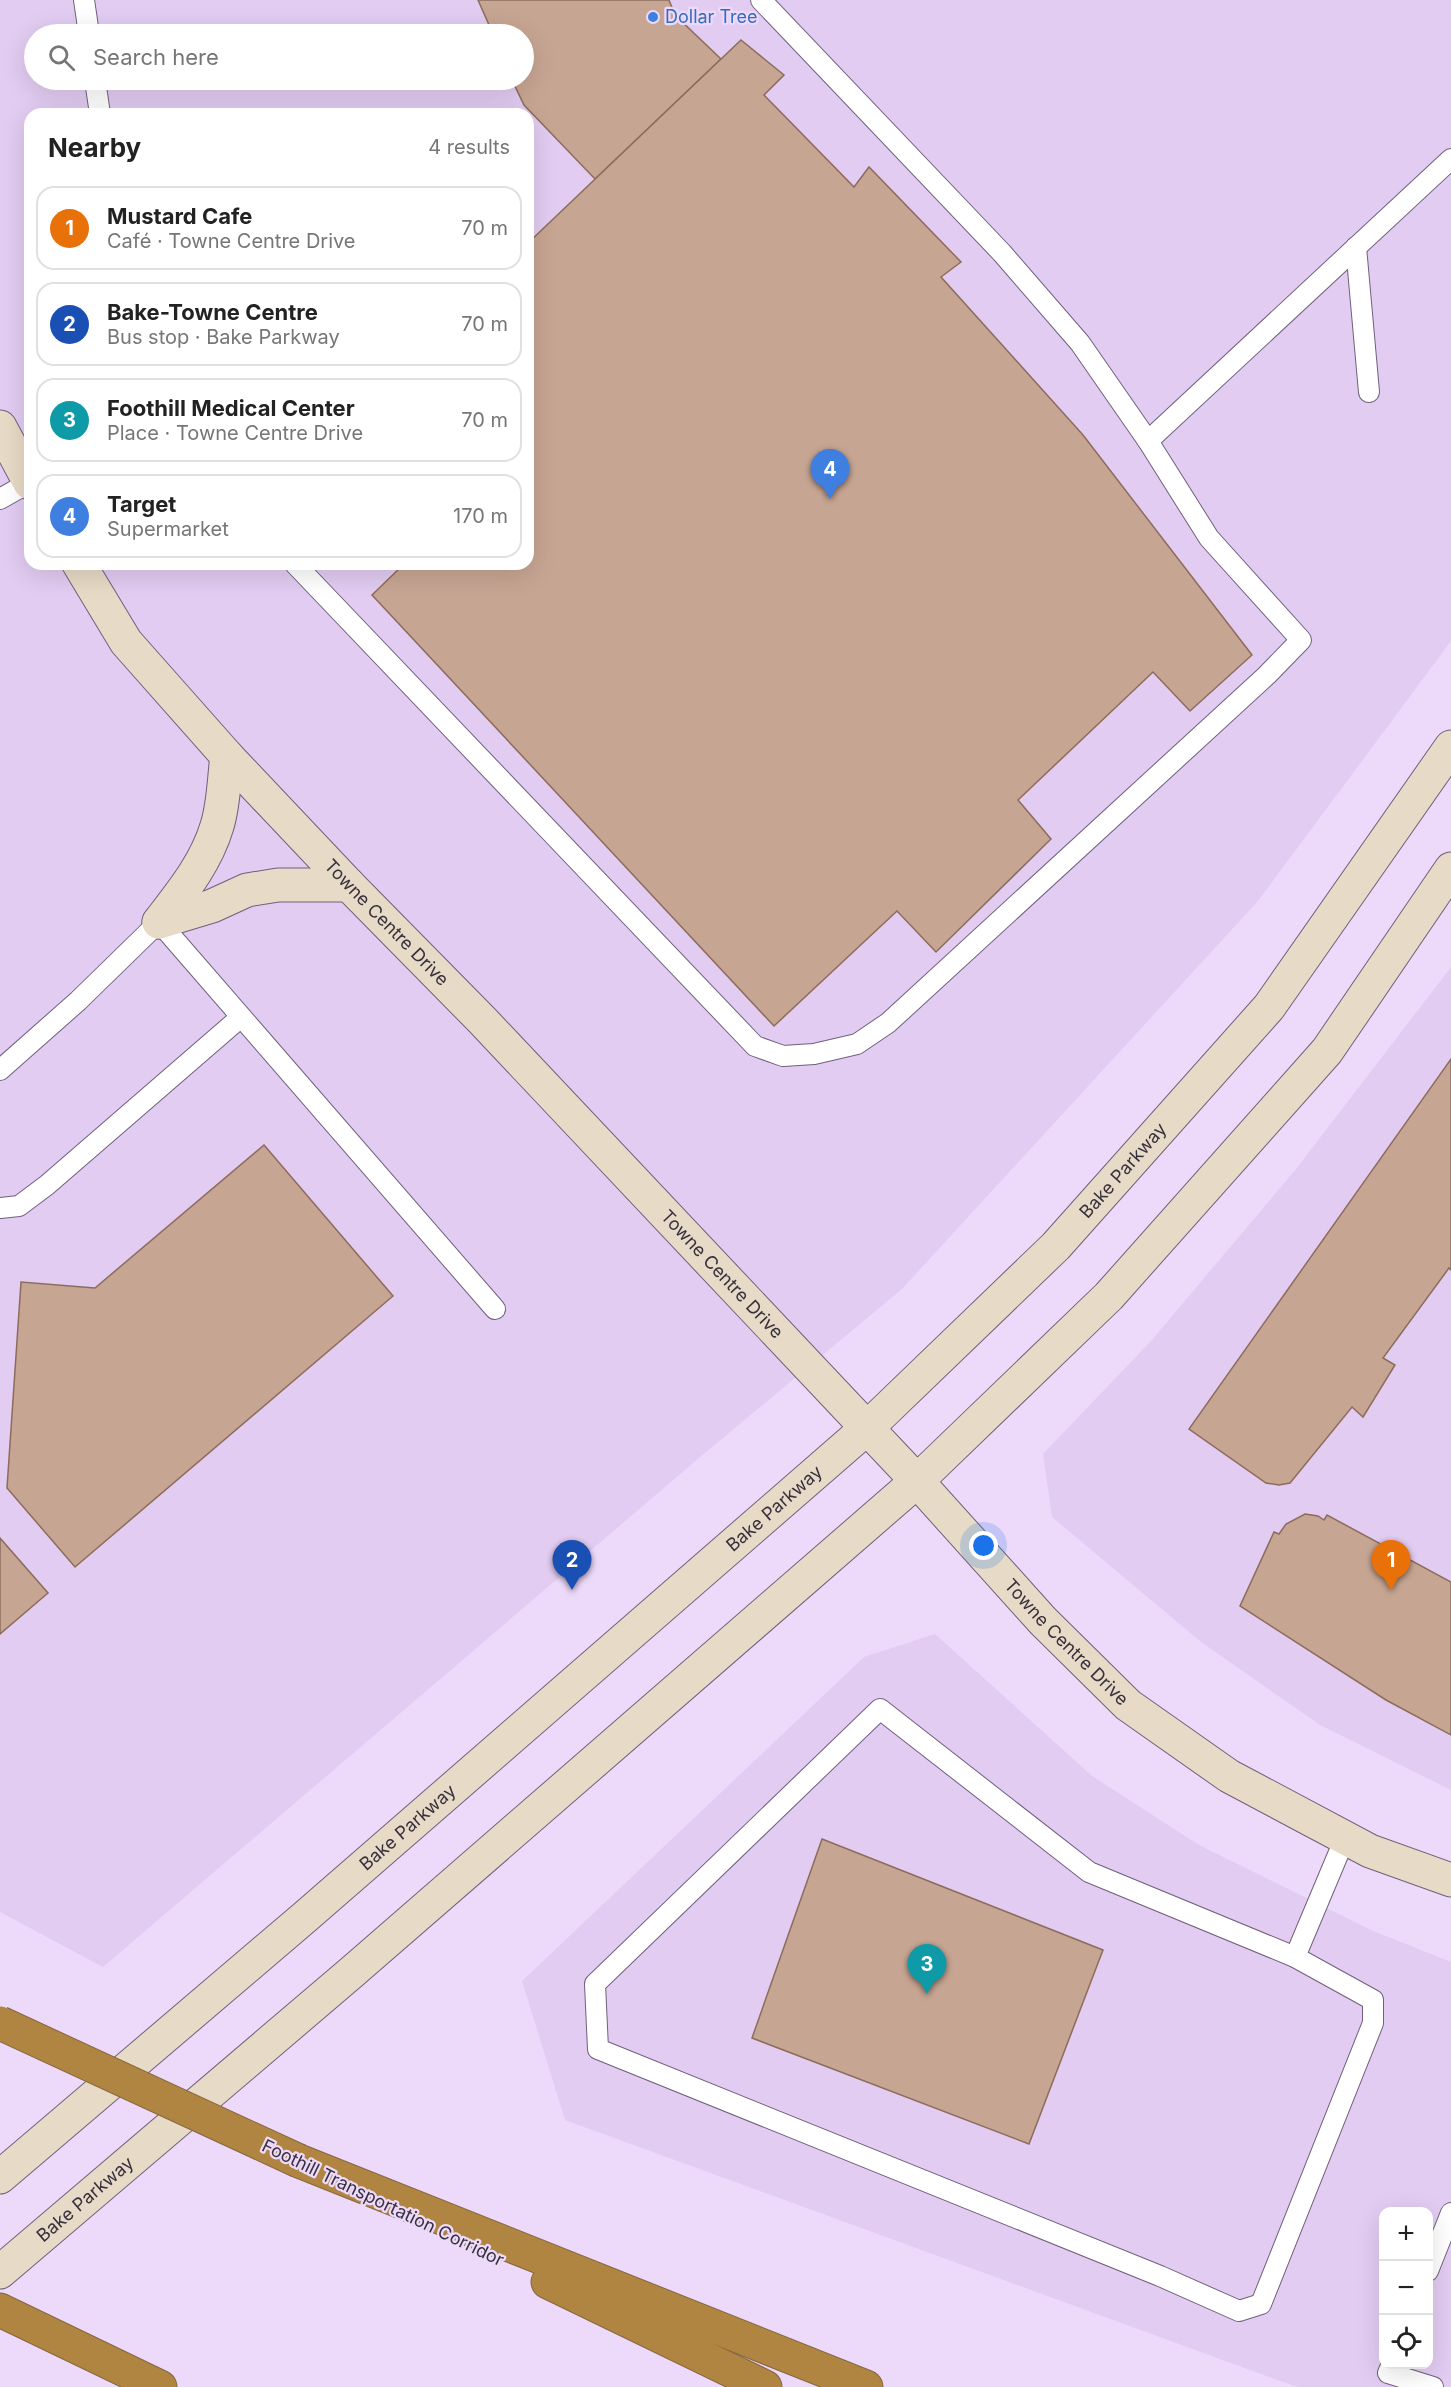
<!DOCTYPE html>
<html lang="en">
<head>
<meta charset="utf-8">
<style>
	:root { --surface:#fff; --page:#f2f2f2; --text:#222; --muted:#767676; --line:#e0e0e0; --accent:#8e5d07 }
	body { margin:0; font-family:Inter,sans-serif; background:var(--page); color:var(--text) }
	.controls { position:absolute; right:18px; bottom:18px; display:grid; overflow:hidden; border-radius:12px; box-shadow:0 6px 24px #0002 }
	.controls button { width:54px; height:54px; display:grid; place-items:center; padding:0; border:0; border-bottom:2px solid var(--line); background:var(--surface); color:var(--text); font:30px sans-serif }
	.you { position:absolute; left:984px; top:1546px; width:21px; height:21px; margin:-15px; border:4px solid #fff; border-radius:50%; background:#1a73e8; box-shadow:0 0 0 9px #1a73e833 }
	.badge { display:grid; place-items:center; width:39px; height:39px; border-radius:50%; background:var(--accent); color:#fff; font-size:20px; font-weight:700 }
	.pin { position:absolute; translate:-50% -50px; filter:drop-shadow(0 2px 3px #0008) }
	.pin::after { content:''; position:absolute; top:32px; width:21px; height:18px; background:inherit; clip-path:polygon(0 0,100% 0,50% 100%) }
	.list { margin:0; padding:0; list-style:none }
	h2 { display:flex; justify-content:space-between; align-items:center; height:78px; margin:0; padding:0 24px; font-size:26px }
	h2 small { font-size:20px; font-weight:400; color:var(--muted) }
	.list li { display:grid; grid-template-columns:39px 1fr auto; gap:18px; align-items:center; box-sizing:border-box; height:84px; margin:0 12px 12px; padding:0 12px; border:2px solid var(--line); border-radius:18px }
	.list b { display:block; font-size:22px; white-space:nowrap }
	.list p { margin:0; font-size:20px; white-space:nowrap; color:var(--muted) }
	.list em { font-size:20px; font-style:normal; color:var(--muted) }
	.icon { flex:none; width:33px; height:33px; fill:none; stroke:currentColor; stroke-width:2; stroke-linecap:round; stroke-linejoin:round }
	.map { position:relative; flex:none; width:1451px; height:2387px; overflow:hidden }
	.search { position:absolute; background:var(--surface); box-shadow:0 6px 24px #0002; left:24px; top:24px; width:510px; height:66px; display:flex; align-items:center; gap:15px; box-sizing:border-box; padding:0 21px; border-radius:33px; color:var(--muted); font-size:22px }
	.panel { position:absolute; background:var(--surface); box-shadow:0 6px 24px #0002; left:24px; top:108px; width:510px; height:462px; border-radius:18px }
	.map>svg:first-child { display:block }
	.built { fill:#e2ccf2; fill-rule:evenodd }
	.building { fill:#c7a593; stroke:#8c6c5c; stroke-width:1.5 }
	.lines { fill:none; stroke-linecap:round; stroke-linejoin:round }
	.lane-casing { stroke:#70607c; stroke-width:22 }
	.secondary-casing { stroke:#70607c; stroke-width:35 }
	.highway-casing { stroke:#866740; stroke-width:35 }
	.lane { stroke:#fff; stroke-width:20 }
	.secondary { stroke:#e7dac6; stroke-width:33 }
	.highway { stroke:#b08441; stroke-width:33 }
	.highway-bridge-casing { stroke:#866740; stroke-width:35; stroke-linecap:butt }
	.highway-bridge { stroke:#b08441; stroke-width:33 }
	.shop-dot { fill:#3f7fe0; stroke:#eddafa; stroke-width:2 }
	.labels { text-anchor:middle; stroke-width:4.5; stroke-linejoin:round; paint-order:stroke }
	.shop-label { font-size:18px; fill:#366cbe; stroke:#eddafa; text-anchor:start }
	.street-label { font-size:18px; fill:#38313d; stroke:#eddafa }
</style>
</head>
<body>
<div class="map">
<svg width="1451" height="2387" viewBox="0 0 1451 2387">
	<rect width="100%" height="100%" fill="#eddafa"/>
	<g class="built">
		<path d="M0 0H1451V641L1258 901 902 1289 706 1452 103 1967 0 1912ZM34 34H524V80H34ZM30 114H528V564H30Z"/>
		<polygon points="1451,967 1451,1790 1320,1725 1201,1642 1052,1517 1043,1454 1151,1341 1296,1169"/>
		<path d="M935 1634 1092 1776 1199 1845 1371 1930 1451 1962V2387H1297L565 2120 522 1981 864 1657ZM1384 2212H1428V2364H1384Z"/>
	</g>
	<g class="building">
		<polygon points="478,0 669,0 675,15 721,59 595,179 524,105 512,80 524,80 524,34 493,34"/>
		<polygon points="741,40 784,75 764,95 854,187 869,167 961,262 941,277 1083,435 1252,655 1190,711 1153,672 1018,800 1051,839 936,952 897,911 774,1026 372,595 404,564 528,564 528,243"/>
		<polygon points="1451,1059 1451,1270 1449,1268 1383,1358 1395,1365 1363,1417 1352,1407 1290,1483 1279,1485 1266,1483 1189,1429"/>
		<polygon points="264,1145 393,1296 75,1567 7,1488 21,1282 95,1288"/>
		<polygon points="1305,1514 1318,1516 1324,1520 1327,1515 1451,1582 1451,1735 1386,1700 1240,1606 1274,1532 1279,1534 1286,1524"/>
		<polygon points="0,1538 48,1593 0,1634"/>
		<polygon points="822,1839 1103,1950 1029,2144 752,2038"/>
	</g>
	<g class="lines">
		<g class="lane-casing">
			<g id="lane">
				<polyline points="84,0 89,34"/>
				<polyline points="95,80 100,114"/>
				<polyline points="1356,247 1369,392"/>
				<polyline points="1148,441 1451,159"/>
				<polyline points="0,499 30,482"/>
				<polyline points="295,564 755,1046 783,1056 814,1054 857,1044 888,1023 1267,675 1301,640 1209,538 1148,441 1080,343 1002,253 761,0"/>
				<polyline points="0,1070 78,1001 159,922 495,1309"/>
				<polyline points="0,1208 19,1206 47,1185 241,1017"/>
				<polygon points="880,1709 1089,1872 1295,1957 1373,2000 1373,2023 1261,2304 1239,2311 1160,2276 598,2049 595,1984"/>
				<polyline points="1295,1957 1345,1838"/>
				<polyline points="1428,2271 1451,2213"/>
				<polyline points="1392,2364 1388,2373 1433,2387"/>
			</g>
		</g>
		<g class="secondary-casing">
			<g id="secondary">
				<polyline points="0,427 30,483"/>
				<path id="s1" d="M79 564 126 642 227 756 349 885 481 1019 917 1481 1043 1621 1128 1705 1229 1776 1370 1851 1451 1880"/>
				<polyline points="159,922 212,906 247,890 278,885 349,885"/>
				<path d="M159 922C182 892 206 863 217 826 224 804 224 778 227 756"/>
				<path id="s2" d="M0 2177 305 1917 867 1428 1056 1246 1269 1007 1451 747"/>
				<path id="s3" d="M0 2272 352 1972 917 1481 1109 1296 1327 1051 1451 869"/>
			</g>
		</g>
		<g class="highway-casing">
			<g id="highway">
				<polyline points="299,2161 866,2387"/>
				<polyline points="548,2282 765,2387"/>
				<polyline points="0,2310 160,2387"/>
			</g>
		</g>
		<use href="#lane" class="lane"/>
		<use href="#secondary" class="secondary"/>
		<use href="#highway" class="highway"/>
		<g class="highway-bridge-casing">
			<polyline id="highway-bridge" points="0,2023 299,2161"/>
		</g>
		<use href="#highway-bridge" class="highway-bridge"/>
	</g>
	<circle class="shop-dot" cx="653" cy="17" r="6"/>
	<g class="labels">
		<g class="shop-label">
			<text x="665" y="23">Dollar Tree</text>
		</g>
		<g class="street-label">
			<text dy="6" stroke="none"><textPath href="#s1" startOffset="474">Towne Centre Drive</textPath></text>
			<text dy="6" stroke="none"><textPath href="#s2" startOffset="1509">Bake Parkway</textPath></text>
			<text dy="6" stroke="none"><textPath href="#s1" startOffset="960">Towne Centre Drive</textPath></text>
			<text dy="6" stroke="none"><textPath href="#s2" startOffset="1023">Bake Parkway</textPath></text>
			<text dy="6" stroke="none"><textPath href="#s1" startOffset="1464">Towne Centre Drive</textPath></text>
			<text dy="6" stroke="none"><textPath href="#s2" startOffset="537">Bake Parkway</textPath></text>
			<text dy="6" stroke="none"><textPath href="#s3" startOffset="112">Bake Parkway</textPath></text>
			<text transform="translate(383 2203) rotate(26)" y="6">Foothill Transportation Corridor</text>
		</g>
	</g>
</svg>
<div class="controls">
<button>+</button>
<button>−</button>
<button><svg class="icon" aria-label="locate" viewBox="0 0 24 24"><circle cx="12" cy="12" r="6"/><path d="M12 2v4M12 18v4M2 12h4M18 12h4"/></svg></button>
</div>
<div class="you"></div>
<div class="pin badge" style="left:1391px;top:1590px;background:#e8710a">1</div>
<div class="pin badge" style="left:572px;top:1590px;background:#1a4fb4">2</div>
<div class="pin badge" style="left:927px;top:1994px;background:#0f9aa8">3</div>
<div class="pin badge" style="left:830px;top:499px;background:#3f7fe0">4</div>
<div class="search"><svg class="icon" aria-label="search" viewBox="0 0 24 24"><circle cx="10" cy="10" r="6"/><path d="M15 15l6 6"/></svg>Search here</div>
<section class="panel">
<h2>Nearby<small>4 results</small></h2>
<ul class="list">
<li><span class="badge" style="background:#e8710a">1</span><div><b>Mustard Cafe</b><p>Café · Towne Centre Drive</p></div><em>70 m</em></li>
<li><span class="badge" style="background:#1a4fb4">2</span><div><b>Bake-Towne Centre</b><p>Bus stop · Bake Parkway</p></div><em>70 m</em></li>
<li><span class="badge" style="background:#0f9aa8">3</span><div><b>Foothill Medical Center</b><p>Place · Towne Centre Drive</p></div><em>70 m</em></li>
<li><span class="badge" style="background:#3f7fe0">4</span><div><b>Target</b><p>Supermarket</p></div><em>170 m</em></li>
</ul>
</section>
</div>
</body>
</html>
